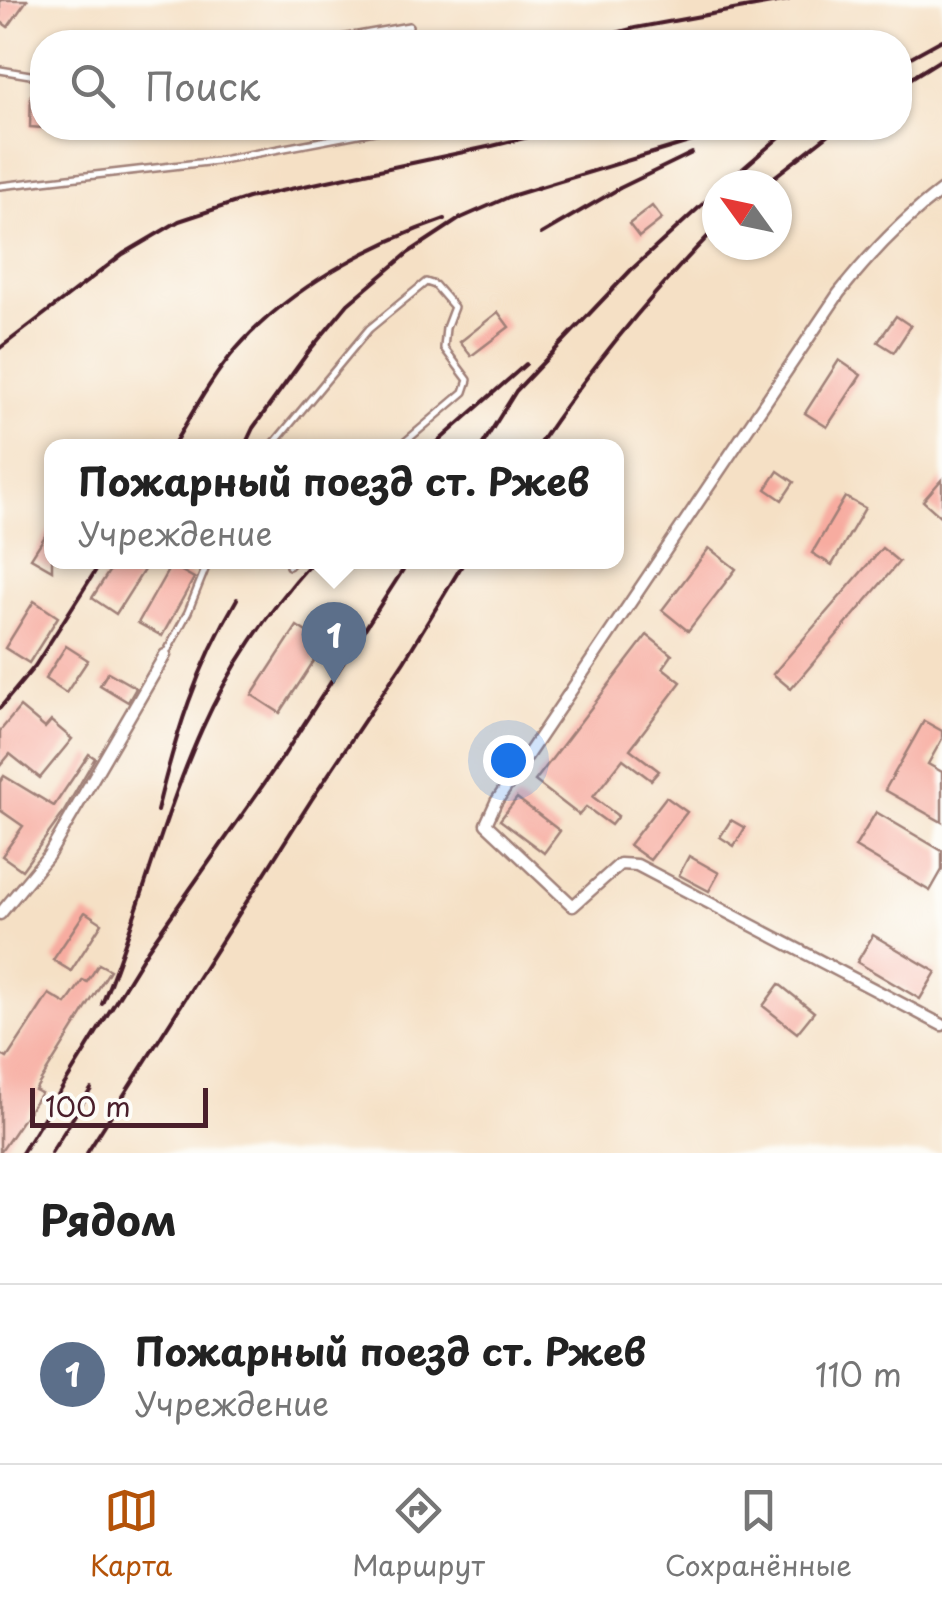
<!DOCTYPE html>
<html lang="ru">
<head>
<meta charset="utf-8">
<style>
	:root { --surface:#fff; --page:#f2f2f2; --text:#222; --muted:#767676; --line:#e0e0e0; --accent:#b45309 }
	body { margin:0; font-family:"Playpen Sans",sans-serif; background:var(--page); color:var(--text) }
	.compass { position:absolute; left:702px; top:170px; width:90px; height:90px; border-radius:50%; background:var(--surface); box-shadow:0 2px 8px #0004; rotate:303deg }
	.scale { position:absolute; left:30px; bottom:25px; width:178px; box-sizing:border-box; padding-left:10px; border:5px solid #4a1f2b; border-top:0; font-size:28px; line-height:35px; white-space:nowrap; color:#4a1f2b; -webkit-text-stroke:8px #fdfcf7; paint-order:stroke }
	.you { position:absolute; left:508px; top:760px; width:35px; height:35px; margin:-25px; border:8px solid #fff; border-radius:50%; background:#1a73e8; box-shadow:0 0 0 15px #1a73e833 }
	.badge { display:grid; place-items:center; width:65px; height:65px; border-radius:50%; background:var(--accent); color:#fff; font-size:32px; font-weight:700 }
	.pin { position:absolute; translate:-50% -82px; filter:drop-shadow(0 2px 5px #0008) }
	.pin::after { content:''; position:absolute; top:52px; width:35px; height:30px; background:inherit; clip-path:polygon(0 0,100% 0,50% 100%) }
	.popup { position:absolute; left:44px; top:439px; width:580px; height:130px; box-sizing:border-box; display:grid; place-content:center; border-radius:20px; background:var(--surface); filter:drop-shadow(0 2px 8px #0005); font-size:32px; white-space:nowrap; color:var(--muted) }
	.popup b { font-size:38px; color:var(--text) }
	.popup::after { content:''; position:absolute; left:50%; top:100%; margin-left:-20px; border:20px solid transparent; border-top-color:var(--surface) }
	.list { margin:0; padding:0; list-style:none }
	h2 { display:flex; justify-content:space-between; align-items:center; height:130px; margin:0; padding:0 40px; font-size:42px }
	h2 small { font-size:32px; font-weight:400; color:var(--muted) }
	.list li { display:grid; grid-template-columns:65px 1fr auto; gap:30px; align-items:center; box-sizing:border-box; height:180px; padding:0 40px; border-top:2px solid var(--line) }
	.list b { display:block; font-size:38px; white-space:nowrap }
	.list p { margin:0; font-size:32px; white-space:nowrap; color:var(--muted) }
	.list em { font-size:32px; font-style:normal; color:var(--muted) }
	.icon { flex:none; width:55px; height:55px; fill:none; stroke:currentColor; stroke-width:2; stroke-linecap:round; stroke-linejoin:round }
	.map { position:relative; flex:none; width:942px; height:1153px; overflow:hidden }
	.search { position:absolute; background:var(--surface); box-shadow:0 2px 8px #0004; left:30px; right:30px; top:30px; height:110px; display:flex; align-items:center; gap:25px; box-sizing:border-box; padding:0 35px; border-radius:40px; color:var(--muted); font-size:38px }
	.sheet { height:310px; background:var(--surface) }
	nav { display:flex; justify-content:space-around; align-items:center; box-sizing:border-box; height:140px; border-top:2px solid var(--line); background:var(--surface); font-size:28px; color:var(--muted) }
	nav a { display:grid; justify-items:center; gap:5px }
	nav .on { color:var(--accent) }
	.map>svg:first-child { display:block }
	.building { fill:#f7aca0 }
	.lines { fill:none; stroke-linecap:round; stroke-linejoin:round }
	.service-casing { stroke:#a08078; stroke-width:10 }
	.minor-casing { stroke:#a08078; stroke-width:15 }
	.service { stroke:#fff; stroke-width:5 }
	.minor { stroke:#fff; stroke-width:10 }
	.rail { stroke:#4a1f2b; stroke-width:4 }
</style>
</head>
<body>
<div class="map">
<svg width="942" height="1153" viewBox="0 0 942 1153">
	<rect width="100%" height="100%" fill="#fdfcf7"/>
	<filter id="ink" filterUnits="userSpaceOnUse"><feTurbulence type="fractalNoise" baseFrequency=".01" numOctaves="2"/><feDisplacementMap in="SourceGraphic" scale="20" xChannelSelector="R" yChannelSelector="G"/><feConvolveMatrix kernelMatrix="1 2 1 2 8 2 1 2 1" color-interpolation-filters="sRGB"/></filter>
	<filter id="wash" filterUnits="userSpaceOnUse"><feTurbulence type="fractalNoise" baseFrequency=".0048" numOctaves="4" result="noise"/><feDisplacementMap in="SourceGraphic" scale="40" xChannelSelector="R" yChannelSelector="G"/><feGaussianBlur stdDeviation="2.25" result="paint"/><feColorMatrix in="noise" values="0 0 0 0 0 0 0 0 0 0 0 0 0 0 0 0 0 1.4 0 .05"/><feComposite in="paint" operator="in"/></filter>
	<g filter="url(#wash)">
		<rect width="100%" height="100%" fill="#f5e0c5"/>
		<g id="blocks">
			<g class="building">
				<polygon points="0,0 27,0 8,27 0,21"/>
				<polygon points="31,95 42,95 42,128 30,127"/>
				<polygon points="652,206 662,219 639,237 629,224"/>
				<polygon points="498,312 509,327 471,356 460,342"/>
				<polygon points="896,316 911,326 894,352 878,342"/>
				<polygon points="839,360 861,375 827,427 805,413"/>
				<polygon points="778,471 794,482 782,500 766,489"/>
				<polygon points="942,479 942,518 923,501"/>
				<polygon points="845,497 865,508 832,565 812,553"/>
				<polygon points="52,525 52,570 31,558"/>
				<polygon points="709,548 736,569 688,631 662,610"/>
				<polygon points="882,548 899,562 791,689 773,674"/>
				<polygon points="115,562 149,562 116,614 92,598"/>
				<polygon points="171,565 194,578 162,636 138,623"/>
				<polygon points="34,601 58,617 29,663 5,648"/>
				<polygon points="297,626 325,644 280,713 252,695"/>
				<polygon points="647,635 672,655 663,668 681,682 630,749 659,771 651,780 623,759 593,797 618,816 611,825 586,807 579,815 535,781"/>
				<polygon points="66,646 88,660 66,693 45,679"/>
				<polygon points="108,672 136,688 128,702 100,685"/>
				<polygon points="20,707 45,728 51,721 72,739 40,778 10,754 0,766 0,731"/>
				<polygon points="924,721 942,731 942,739 928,764 942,772 942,822 885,790"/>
				<polygon points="89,754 95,758 62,815 22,870 2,856 23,826 0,810 0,782 4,776 54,806"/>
				<polygon points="666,797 687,812 650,860 629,845"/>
				<polygon points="517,798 560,831 544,853 500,820"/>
				<polygon points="876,812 942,851 942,870 930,891 855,847"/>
				<polygon points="731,820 745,828 734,846 720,837"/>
				<polygon points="689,856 719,873 709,891 679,875"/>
				<polygon points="85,912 102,923 71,971 53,960"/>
				<polygon points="873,935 936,972 920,999 857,962"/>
				<polygon points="99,964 110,970 35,1090 41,1093 0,1153 0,1054 7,1058 49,994 66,1004 83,980 87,982"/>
				<polygon points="779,984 814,1012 797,1033 763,1006"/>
			</g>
		</g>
	</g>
	<g filter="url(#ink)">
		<use href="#blocks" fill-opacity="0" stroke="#a08078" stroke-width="2.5"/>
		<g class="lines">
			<g class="service-casing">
				<g id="service">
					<polyline points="319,42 409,26"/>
					<polyline points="0,70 42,77"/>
					<polyline points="0,186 216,161 390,128"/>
					<polyline points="271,447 369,329 426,282 435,285 454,307 446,328 444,348 468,380 464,392 399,447"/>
					<polyline points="289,566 293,562"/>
					<polyline points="165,655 188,612 208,562"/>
				</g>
			</g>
			<g class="minor-casing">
				<g id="minor">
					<path d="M942 190C902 220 870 254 839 293L496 802 486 824 573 906 620 864 637 865 942 1025"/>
					<polyline points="0,914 48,856 165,655"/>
				</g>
			</g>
			<use href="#service" class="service"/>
			<use href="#minor" class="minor"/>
			<g class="rail">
				<polyline points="582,42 635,28 788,0"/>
				<polyline points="900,63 942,40"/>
				<polyline points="900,85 942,59"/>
				<polyline points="724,185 790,128"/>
				<polyline points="764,185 837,128"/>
				<polyline points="541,234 620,188 692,153"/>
				<polyline points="0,348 123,254 179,221 248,198 492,146 565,128"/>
				<path d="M172 447C192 414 211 378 236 349 288 289 371 244 445 219"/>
				<polyline points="244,447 253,428 309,351 348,304 408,253 461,218 511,196 735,128"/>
				<polyline points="432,447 526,364"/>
				<polyline points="481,447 516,391 631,270 717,191"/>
				<path d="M537 447C591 367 650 295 717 227"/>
				<polyline points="0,708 35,666 101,562"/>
				<path d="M157 811C176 734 196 668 237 599"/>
				<path d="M102 1004C139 914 162 818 202 729 228 670 269 610 312 562"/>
				<polyline points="22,1153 148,949 284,755 408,562"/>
				<polyline points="51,1153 91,1089"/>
				<polyline points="87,1153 312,799 404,661 464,562"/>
			</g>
		</g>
	</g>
</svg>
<svg class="compass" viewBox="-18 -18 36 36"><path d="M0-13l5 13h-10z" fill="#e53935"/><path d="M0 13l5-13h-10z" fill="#767676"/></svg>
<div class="scale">100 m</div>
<div class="you"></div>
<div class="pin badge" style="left:334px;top:684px;background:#5c6f8a">1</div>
<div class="popup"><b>Пожарный поезд ст. Ржев</b>Учреждение</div>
<div class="search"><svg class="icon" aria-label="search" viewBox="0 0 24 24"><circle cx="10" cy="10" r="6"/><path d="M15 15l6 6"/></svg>Поиск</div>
</div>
<section class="sheet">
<h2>Рядом<small></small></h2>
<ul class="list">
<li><span class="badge" style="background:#5c6f8a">1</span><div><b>Пожарный поезд ст. Ржев</b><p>Учреждение</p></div><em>110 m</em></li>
</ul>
</section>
<nav>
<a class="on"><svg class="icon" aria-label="map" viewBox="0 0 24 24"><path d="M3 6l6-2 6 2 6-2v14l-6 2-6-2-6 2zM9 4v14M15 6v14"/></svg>Карта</a>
<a><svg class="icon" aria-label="directions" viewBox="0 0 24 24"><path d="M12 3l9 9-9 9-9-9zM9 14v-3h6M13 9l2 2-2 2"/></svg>Маршрут</a>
<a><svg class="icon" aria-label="saved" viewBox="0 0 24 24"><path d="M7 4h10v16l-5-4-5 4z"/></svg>Сохранённые</a>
</nav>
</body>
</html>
